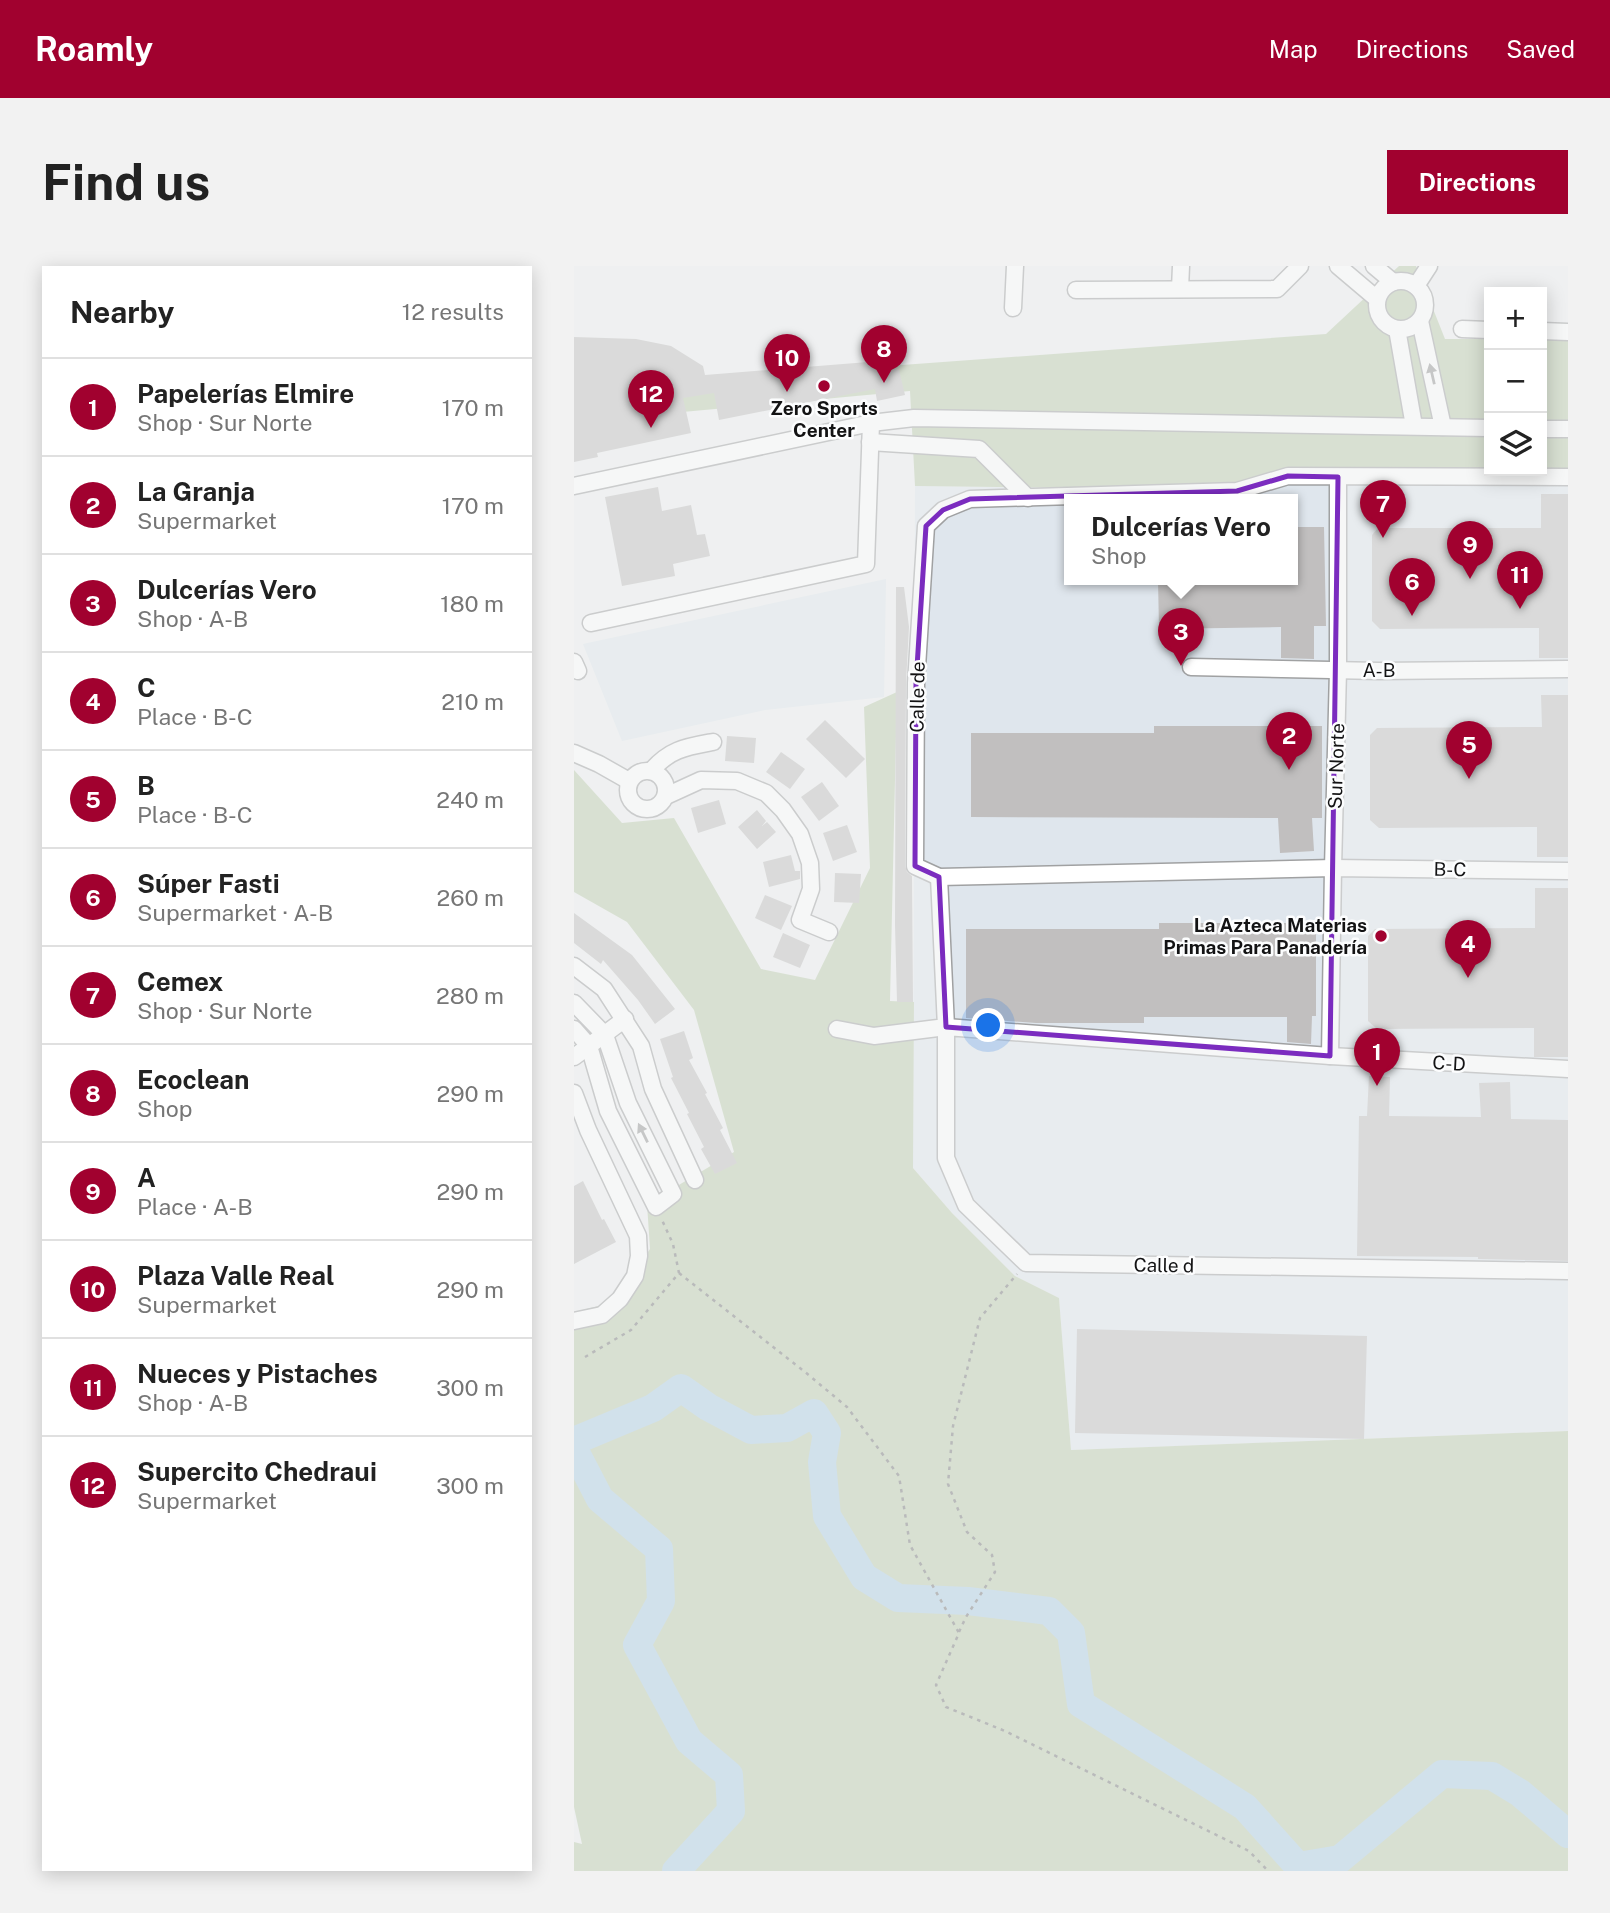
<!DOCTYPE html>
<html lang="en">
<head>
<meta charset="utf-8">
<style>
	:root { --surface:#fff; --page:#f2f2f2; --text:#222; --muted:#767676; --line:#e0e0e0; --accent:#a1012f }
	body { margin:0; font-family:"Public Sans",sans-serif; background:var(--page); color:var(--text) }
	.controls { position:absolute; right:21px; top:21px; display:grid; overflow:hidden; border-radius:0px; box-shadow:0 4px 18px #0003 }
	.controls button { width:63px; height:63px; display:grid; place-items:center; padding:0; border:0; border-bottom:2px solid var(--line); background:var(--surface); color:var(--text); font:35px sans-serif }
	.you { position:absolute; left:415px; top:760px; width:24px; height:24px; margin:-18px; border:5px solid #fff; border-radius:50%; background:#1a73e8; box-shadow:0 0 0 10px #1a73e833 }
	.badge { display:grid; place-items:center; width:46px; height:46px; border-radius:50%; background:var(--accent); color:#fff; font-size:23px; font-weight:700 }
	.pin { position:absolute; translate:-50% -58px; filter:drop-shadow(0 2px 4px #0008) }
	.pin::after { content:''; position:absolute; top:37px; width:24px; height:21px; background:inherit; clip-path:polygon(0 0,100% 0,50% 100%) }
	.popup { position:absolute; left:490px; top:228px; width:234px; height:91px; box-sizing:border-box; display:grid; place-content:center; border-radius:0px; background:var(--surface); filter:drop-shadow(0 2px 5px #0005); font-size:23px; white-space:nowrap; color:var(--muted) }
	.popup b { font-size:26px; color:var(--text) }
	.popup::after { content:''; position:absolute; left:50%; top:100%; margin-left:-14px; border:14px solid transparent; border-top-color:var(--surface) }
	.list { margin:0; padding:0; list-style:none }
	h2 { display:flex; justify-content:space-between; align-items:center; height:91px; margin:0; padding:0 28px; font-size:30px }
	h2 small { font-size:23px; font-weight:400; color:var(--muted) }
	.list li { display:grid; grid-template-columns:46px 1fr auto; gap:21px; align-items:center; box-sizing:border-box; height:98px; padding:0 28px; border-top:2px solid var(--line) }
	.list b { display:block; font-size:26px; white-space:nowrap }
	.list p { margin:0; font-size:23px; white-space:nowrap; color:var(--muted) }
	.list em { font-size:23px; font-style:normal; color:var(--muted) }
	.icon { flex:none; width:38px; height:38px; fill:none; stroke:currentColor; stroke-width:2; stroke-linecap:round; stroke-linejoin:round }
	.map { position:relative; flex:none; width:994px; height:1605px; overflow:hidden; border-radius:0px }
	header { display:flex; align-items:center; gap:42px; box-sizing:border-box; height:98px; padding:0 35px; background:var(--accent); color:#fff }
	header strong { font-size:33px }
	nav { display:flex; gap:38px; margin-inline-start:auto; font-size:24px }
	.intro { display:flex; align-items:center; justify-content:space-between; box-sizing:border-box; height:168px; padding:0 42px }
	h1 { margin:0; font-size:49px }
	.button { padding:18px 32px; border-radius:0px; background:var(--accent); color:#fff; font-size:24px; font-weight:700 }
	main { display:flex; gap:42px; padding:0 42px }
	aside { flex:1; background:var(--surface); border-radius:0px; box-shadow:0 4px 18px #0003 }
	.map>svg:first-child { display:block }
	.built { fill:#dfe6ed; fill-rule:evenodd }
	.green { fill:#bdcdae }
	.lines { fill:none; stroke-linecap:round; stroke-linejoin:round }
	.river { stroke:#aecee4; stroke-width:28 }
	.building { fill:#c1bfbf }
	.minor-casing { stroke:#a0a1a2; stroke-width:19 }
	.path { stroke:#79797a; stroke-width:2.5; stroke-dasharray:3.5 5; stroke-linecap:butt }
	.minor { stroke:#fff; stroke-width:16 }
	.oneway { fill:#959595 }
	.marked { fill:none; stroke:#7b2cbf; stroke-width:5; stroke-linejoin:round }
	.poi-dot { fill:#a1012f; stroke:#fcfdfe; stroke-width:2.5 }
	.labels { text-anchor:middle; stroke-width:5; stroke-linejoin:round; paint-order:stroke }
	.poi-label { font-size:19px; font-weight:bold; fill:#131314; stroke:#fcfdfe }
	.street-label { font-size:19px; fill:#131314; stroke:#fcfdfe }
</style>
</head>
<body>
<header>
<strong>Roamly</strong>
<nav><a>Map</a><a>Directions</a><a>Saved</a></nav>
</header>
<div class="intro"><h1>Find us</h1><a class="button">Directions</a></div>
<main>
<aside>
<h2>Nearby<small>12 results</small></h2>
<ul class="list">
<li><span class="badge">1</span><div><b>Papelerías Elmire</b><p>Shop · Sur Norte</p></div><em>170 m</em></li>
<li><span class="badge">2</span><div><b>La Granja</b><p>Supermarket</p></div><em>170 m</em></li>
<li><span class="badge">3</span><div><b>Dulcerías Vero</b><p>Shop · A-B</p></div><em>180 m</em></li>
<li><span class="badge">4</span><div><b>C</b><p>Place · B-C</p></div><em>210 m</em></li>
<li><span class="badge">5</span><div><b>B</b><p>Place · B-C</p></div><em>240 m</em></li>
<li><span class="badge">6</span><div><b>Súper Fasti</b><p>Supermarket · A-B</p></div><em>260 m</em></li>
<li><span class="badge">7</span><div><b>Cemex</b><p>Shop · Sur Norte</p></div><em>280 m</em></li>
<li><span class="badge">8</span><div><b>Ecoclean</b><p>Shop</p></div><em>290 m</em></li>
<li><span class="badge">9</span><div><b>A</b><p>Place · A-B</p></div><em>290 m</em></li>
<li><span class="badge">10</span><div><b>Plaza Valle Real</b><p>Supermarket</p></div><em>290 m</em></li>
<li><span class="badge">11</span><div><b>Nueces y Pistaches</b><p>Shop · A-B</p></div><em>300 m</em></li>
<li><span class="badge">12</span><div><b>Supercito Chedraui</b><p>Supermarket</p></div><em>300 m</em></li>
</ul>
</aside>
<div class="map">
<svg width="994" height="1605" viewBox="0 0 994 1605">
	<rect width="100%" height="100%" fill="#eff0f1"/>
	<g class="built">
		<path d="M749 202H915V205H968V202H994V1165L497 1184 485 1032 441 1010 378 947 339 902 341 220 660 224ZM495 234H719V314H495Z"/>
		<polygon points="312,313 310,431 191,444 48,475 9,378"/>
	</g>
	<g class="green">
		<polygon points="825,0 842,0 871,73 915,73 915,202 749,202 660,224 341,220 336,125 0,156 0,123 752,68"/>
		<polygon points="994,71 994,202 968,202 968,72"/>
		<polygon points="323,426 316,735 340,736 339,902 378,947 441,1010 485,1032 497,1184 994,1165 994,1605 0,1605 0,1576 8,1578 0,1541 0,1046 41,1036 76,983 73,938 160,886 120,744 53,656 0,626 0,504 48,557 100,552 187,703 241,714 296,602 290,441"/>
	</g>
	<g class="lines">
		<g class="river">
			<polyline points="0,1175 79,1142 107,1122 134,1141 177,1164 213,1162 240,1147 253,1167 248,1196 253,1250 290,1311 324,1332 394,1335 475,1345 497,1367 507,1438 671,1541 724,1600 766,1593 868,1508 918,1510 946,1527 994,1568"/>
			<polyline points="0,1183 26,1233 85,1283 87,1335 63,1379 115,1475 155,1509 157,1545 102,1605"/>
		</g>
	</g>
	<g class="building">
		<polygon points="0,71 62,73 97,80 129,100 131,109 294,96 325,104 331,129 303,135 301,123 145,154 140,127 109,132 117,167 23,187 24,191 0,196"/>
		<polygon points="84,221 88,245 117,239 123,269 131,268 136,290 99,298 101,310 48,320 31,231"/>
		<polygon points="967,228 994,228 994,392 965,392 965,362 806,363 798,355 798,269 804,262 967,262"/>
		<polygon points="719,261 750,261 752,360 740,360 740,393 707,392 707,361 585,363 584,314 719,314"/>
		<polygon points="322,321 330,321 335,361 332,417 331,600 333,606 338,610 339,736 323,736 321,659"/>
		<polygon points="967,429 994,429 994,591 963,591 963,561 805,562 796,554 796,469 803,462 968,461"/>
		<polygon points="251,454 291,493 272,512 232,473"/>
		<polygon points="580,460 748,460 748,552 738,552 740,585 706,587 704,552 397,551 397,467 580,467"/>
		<polygon points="153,470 182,472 180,497 151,495"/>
		<polygon points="207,486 231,503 216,523 192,506"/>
		<polygon points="248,516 265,540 245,555 227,531"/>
		<polygon points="145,534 152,558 124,567 117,542"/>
		<polygon points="183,544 192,555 188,560 193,556 202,566 183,583 164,561"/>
		<polygon points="273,559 283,586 259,595 249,567"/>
		<polygon points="217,589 221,605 226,605 226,613 195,621 189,596"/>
		<polygon points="261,607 287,608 285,637 260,636"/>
		<polygon points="961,622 994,622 994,791 960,791 960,762 803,763 794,755 794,670 801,663 961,662"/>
		<polygon points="191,629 218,640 207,664 181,652"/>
		<polygon points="0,647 58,689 101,743 81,758 64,734 29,694 27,698 0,677"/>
		<polygon points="585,657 742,657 742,750 738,750 737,778 713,776 713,751 570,751 570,757 462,757 392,752 392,663 585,663"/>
		<polygon points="209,667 236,679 226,702 199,691"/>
		<polygon points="110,765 119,792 115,794 133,827 131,828 149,862 146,864 163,897 141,908 127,883 130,881 113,848 115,847 97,812 99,811 86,773"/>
		<polygon points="795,810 816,811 815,850 907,851 905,817 936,816 937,853 994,854 994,995 904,993 904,991 783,990 785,850 793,850"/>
		<polygon points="9,915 28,954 30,953 42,976 0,998 0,920"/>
		<polygon points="503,1063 793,1070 790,1173 501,1167"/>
	</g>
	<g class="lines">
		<g class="minor-casing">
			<g id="minor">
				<polyline points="764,0 803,33"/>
				<polyline points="800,0 819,16"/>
				<circle cx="827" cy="39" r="24"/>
				<polyline points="842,20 855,0"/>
				<polyline points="606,23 607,0"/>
				<polyline points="502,24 703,23 726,0"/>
				<polyline points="439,42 441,0"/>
				<polyline points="846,55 869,161"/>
				<polyline points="823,63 840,160"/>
				<polyline points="888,63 915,64"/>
				<polyline points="968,65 994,66"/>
				<polyline points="968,163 994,163"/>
				<polyline points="296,176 405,183 454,232"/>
				<polyline points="994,211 714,210 663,225 396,233 369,244 352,260 342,417 341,600 365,611 759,602 994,605"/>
				<polyline points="0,220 297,157 340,152 915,162"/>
				<polyline points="17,357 292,298 297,157"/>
				<polyline points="0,396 4,405"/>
				<polyline points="617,401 805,405 994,403"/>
				<polyline points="0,487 25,498 55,515"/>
				<circle cx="73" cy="524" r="19"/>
				<path d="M77 505C96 483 112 481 139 476"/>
				<polyline points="92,530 127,514 163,515 192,527 209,544 226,568 236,597 237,623 226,654 255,666"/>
				<polyline points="0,700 30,723 67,780 79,823 121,914"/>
				<polyline points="0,737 31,769 54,837 99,928 82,941 34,845 15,780 0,763"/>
				<polyline points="263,763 300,770 372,761 365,611"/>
				<polyline points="756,790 759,602 764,404 764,211"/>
				<polyline points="0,791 51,753"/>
				<polyline points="994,803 756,790 372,761 372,892 392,939 452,997 994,1005"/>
				<polyline points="0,827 14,864 64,970 65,990 61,1010 46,1033 28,1049 0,1055"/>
			</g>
		</g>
		<g class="path">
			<polyline points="105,1007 231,1106 273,1141 325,1210 336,1279 385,1367 362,1419 372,1441 431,1465 675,1585 694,1605"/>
			<polyline points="11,1091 57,1064 105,1007 99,978 88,954"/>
			<polyline points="385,1366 392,1351 421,1306 418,1289 393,1266 374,1218 379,1160 406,1052 443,1008"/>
		</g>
		<use href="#minor" class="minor"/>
	</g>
	<defs><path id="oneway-solid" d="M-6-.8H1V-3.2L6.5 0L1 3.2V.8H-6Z" transform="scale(1.75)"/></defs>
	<g class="oneway">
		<use href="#oneway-solid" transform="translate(858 108) rotate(-103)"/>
		<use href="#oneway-solid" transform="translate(69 867) rotate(-116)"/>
	</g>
	<path d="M0 0H994V1605H0ZM714 210 764 211 756 790 372 761 365 611 341 600 342 417 352 260 369 244 396 233 663 225Z" fill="#eff0f1" fill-opacity=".55" fill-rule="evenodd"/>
	<path class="marked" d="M714 210 764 211 756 790 372 761 365 611 341 600 342 417 352 260 369 244 396 233 663 225Z"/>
	<g class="poi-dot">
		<circle cx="250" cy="120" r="7"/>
		<circle cx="807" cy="670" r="7"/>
	</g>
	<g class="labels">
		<g class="poi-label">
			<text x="250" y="149">Zero Sports<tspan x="250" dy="22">Center</tspan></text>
			<text x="793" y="666" text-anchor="end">La Azteca Materias<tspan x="793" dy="22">Primas Para Panadería</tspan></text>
		</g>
		<g class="street-label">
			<text x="805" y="411">A-B</text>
			<text transform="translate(343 431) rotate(-89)" y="7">Calle de</text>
			<text transform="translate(762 500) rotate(-88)" y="7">Sur Norte</text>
			<text transform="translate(876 603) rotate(1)" y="7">B-C</text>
			<text transform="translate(875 797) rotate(3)" y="7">C-D</text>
			<text transform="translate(590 999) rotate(1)" y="7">Calle d</text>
		</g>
	</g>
</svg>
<div class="controls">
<button>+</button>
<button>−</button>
<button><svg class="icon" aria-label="layers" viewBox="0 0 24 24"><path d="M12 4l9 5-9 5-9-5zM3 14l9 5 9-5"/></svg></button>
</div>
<div class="you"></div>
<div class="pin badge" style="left:803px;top:820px">1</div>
<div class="pin badge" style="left:715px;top:504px">2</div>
<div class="pin badge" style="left:607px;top:400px">3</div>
<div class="popup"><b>Dulcerías Vero</b>Shop</div>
<div class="pin badge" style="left:894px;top:712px">4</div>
<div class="pin badge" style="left:895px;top:513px">5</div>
<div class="pin badge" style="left:838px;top:350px">6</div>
<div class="pin badge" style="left:809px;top:272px">7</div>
<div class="pin badge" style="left:310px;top:117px">8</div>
<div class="pin badge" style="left:896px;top:313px">9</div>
<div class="pin badge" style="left:213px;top:126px">10</div>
<div class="pin badge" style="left:946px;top:343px">11</div>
<div class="pin badge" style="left:77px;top:162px">12</div>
</div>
</main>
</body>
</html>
